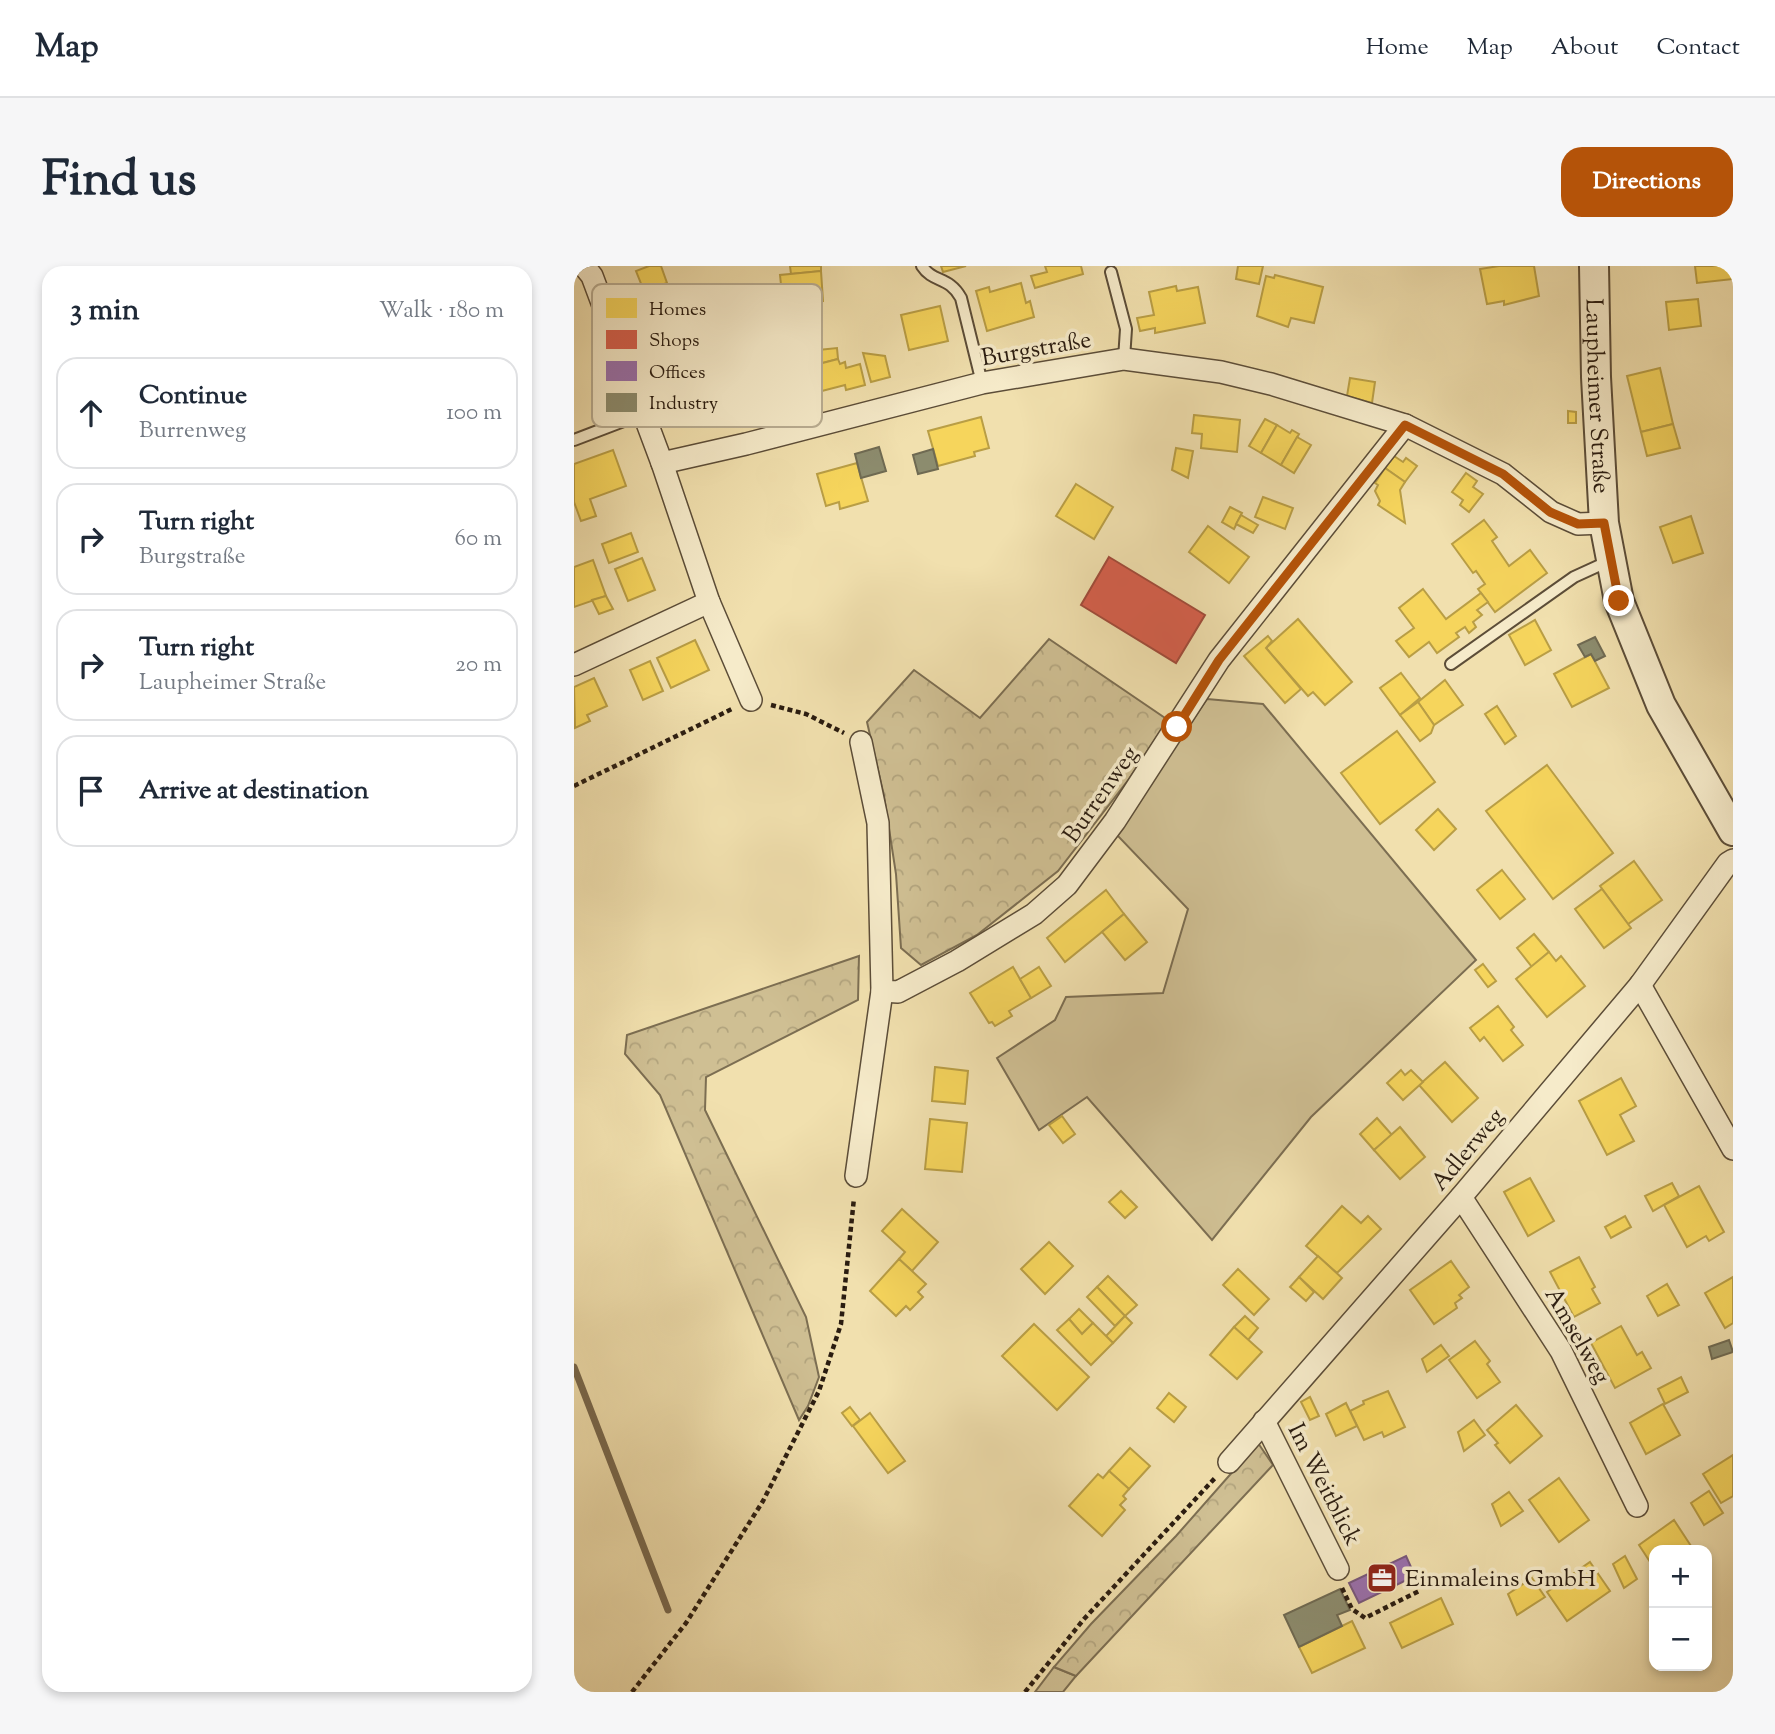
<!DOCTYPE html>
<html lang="en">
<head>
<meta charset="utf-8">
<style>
	:root { --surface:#fff; --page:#f6f6f7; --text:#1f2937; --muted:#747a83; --line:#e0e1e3; --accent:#b45309 }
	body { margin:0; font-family:"Sorts Mill Goudy",serif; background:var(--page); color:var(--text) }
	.controls { position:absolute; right:21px; bottom:21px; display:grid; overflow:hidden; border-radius:14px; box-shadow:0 4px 10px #0003 }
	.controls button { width:63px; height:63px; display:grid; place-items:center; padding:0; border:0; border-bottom:2px solid var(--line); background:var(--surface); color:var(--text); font:35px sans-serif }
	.stop { position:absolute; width:21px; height:21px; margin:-16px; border:5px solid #b45309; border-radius:50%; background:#fff }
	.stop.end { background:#b45309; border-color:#fff; box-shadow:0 2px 7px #0008 }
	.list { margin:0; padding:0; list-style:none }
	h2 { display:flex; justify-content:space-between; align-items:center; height:91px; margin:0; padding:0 28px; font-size:30px }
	h2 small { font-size:23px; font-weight:400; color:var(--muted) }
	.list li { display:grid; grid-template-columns:46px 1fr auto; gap:21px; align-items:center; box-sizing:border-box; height:112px; margin:0 14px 14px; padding:0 14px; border:2px solid var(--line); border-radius:21px }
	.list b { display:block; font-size:26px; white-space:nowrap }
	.list p { margin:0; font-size:23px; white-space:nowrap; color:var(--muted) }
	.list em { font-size:23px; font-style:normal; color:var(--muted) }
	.icon { flex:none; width:38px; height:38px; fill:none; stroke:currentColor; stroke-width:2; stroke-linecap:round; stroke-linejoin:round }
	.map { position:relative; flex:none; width:1159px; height:1426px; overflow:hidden; border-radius:21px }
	header { display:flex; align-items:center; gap:42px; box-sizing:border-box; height:98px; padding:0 35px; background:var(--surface); border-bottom:2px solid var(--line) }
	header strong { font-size:33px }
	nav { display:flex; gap:38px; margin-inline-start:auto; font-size:24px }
	.intro { display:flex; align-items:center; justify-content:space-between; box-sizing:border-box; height:168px; padding:0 42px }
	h1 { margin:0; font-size:49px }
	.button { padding:18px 32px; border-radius:21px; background:var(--accent); color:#fff; font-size:24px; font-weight:700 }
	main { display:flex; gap:42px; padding:0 42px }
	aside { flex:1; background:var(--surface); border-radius:21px; box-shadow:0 4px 10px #0003 }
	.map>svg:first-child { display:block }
	.green { fill:#cfbf93; stroke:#7c6e52; stroke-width:2 }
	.forest { fill:url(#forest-crowns); stroke:#7c6e52; stroke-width:2 }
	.homes { fill:#f6d55c; stroke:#b99e45; stroke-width:2 }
	.shops { fill:#d6604d; stroke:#a24c3b; stroke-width:2 }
	.offices { fill:#9970ab; stroke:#78577c; stroke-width:2 }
	.industry { fill:#8c8c6e; stroke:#6f6a52; stroke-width:2 }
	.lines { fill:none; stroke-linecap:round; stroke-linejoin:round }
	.stream { stroke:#79694e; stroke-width:7 }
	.service-casing { stroke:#5c4d38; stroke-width:14 }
	.minor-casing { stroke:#5c4d38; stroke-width:24 }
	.tertiary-casing { stroke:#5c4d38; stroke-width:32 }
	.path { stroke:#2a1c10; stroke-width:4.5; stroke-dasharray:5 3.5; stroke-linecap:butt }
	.service { stroke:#f6ebca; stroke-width:10 }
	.minor { stroke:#f6ebca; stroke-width:21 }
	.tertiary { stroke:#f6ebca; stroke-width:28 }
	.route { stroke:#b45309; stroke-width:9 }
	.labels { text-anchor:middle; stroke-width:7; stroke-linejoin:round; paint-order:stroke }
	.street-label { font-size:24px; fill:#2a1c10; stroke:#f6ebca }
	.poi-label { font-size:24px; fill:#2a1c10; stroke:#f6ebca; text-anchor:start }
	.key { fill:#f6ebca; stroke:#b9ad92; stroke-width:2 }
	.key-label { font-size:19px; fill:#2a1c10 }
</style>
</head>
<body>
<header>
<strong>Map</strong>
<nav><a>Home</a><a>Map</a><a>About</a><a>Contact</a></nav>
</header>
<div class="intro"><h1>Find us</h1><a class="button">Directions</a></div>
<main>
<aside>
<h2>3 min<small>Walk · 180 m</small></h2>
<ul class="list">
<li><svg class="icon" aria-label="ahead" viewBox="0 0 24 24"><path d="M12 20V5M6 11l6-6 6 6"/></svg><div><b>Continue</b><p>Burrenweg</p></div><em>100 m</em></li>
<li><svg class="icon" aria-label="right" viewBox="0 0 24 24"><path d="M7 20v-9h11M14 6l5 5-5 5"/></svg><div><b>Turn right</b><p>Burgstraße</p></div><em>60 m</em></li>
<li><svg class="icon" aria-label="right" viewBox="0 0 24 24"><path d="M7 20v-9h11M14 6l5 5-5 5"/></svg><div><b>Turn right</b><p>Laupheimer Straße</p></div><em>20 m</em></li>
<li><svg class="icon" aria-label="arrive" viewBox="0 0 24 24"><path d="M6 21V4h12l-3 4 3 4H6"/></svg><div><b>Arrive at destination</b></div></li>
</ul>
</aside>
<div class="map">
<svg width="1159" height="1426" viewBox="0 0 1159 1426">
	<defs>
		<pattern id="forest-crowns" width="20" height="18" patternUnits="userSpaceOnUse" patternTransform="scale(1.75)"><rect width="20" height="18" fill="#cfbf93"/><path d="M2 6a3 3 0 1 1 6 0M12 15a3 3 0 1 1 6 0" fill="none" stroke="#b2a47e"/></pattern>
	</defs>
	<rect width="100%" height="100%" fill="#f1e0ae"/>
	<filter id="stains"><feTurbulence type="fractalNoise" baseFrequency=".00286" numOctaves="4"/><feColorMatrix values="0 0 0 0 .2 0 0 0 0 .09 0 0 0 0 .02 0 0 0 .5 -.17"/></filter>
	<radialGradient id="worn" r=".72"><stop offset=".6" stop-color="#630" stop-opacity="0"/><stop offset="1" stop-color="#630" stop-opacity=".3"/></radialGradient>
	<g class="green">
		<polygon points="633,433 689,438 902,694 737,851 638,974 513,831 465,864 423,792 481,754 492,731 589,727 614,643 542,568"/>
		<polygon points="480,1401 502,1410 489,1426 461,1426"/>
	</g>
	<g class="forest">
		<polygon points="475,373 594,454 555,513 484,605 403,669 347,699 327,682 322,608 310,530 293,456 340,404 406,452"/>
		<polygon points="285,690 284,734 132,811 131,844 232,1051 245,1111 234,1140 225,1154 86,829 51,788 53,769"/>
		<polygon points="684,1177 699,1199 502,1410 480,1401 517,1358 602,1270"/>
	</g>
	<g class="homes">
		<polygon points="75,0 87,0 93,17 70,25 62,5"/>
		<polygon points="216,0 247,0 247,5 217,8"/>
		<polygon points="367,0 392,0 369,6"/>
		<polygon points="471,0 507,0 509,8 461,22 457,10 473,6"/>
		<polygon points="664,0 689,0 685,18 662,13"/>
		<polygon points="925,0 960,0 965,30 930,39 930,35 913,38 906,3"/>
		<polygon points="1121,0 1158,0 1159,13 1123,17"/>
		<polygon points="247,5 249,35 209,38 206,9"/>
		<polygon points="701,9 749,21 740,57 717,52 714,61 683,50 692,10 700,12"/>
		<polygon points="447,17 452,37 456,35 460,51 413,65 402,25 415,21 416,26"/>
		<polygon points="602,20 603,25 624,21 631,57 581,67 581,62 566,65 563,52 580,49 575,26"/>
		<polygon points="1124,33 1127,60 1095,64 1092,36"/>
		<polygon points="366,40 374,75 335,84 327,49"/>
		<polygon points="263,82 264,93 237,100 235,85"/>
		<polygon points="289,87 311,90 316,111 297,116"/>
		<polygon points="264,93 266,98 271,96 272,102 286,98 291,119 272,124 271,119 244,126 237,100"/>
		<polygon points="1086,102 1099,158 1067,166 1053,110"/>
		<polygon points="776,112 801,116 798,137 773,130"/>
		<polygon points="994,145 1002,146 1002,157 994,157"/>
		<polygon points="620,149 666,154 663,186 627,182 628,168 618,167"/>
		<polygon points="407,151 415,182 400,186 401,190 364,200 354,165"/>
		<polygon points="691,153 703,159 687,187 675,180"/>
		<polygon points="1099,158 1106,182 1073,190 1067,166"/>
		<polygon points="703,159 716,167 718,164 725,168 707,199 687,187"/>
		<polygon points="723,171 737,179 720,207 707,199"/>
		<polygon points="602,182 619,185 614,212 598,204"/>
		<polygon points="39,184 52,220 16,233 22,250 7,255 0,236 0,198"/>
		<polygon points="820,190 829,196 832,192 843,200 831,216 811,202"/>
		<polygon points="283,197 294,235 266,243 265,236 252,240 243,208"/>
		<polygon points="811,202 831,216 826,224 831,257 804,239 806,235 801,225 804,219 801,217"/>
		<polygon points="892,207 903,215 899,221 909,228 895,246 886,239 889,234 878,226"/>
		<polygon points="502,218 539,241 520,273 482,250"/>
		<polygon points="689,231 719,242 711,263 681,251"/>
		<polygon points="656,241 668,247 660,263 648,256"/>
		<polygon points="667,249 684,259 679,267 662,258"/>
		<polygon points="1117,250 1129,287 1099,297 1086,261"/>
		<polygon points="910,254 923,271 918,275 935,300 956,284 973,307 921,346 904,323 911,318 902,305 899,307 878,278"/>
		<polygon points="634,260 675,291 655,317 615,286"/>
		<polygon points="57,267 64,286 35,297 28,278"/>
		<polygon points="68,292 81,324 54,335 41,303"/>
		<polygon points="19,294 32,330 0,341 0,301"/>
		<polygon points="849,323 872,353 907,327 914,336 903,344 908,349 899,356 902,361 895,367 891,361 882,367 885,371 863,387 855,376 835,391 822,375 840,362 825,342"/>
		<polygon points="32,330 39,343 25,348 18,334"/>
		<polygon points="724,353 778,416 751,439 739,426 734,430 692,382"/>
		<polygon points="961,354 977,384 951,399 935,369"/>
		<polygon points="694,370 698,375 692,382 727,423 711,437 670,390"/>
		<polygon points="121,374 135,404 97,422 83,392"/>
		<polygon points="1017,388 1035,422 998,441 980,408"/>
		<polygon points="76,395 89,425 69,434 56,404"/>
		<polygon points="827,407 846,432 826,449 806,422"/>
		<polygon points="20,412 33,440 13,449 16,455 1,462 0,421"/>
		<polygon points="871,414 889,439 860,459 844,436"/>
		<polygon points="844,436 860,459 857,467 846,475 826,449"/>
		<polygon points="923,440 942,470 931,478 911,448"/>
		<polygon points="823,465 861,516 806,558 767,507"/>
		<polygon points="973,499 1039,587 979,633 912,545"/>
		<polygon points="864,543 882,563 860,584 842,564"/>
		<polygon points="1060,595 1088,634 1054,658 1026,620"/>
		<polygon points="928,604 951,633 926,653 903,624"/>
		<polygon points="1028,623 1057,662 1030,682 1001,643"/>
		<polygon points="532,624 550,648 491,696 473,672"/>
		<polygon points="550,648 573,676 551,694 528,666"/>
		<polygon points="960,668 975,686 958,701 943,682"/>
		<polygon points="975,686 982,695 987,690 1011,720 973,751 942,713"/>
		<polygon points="909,698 922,715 914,721 901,704"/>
		<polygon points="439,701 457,732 435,745 438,750 421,760 418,756 415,757 396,727"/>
		<polygon points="465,701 477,720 457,732 446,713"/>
		<polygon points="924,740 940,761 937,764 949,779 929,795 910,771 906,775 896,762"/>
		<polygon points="871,796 904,832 878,856 845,819"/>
		<polygon points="361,801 394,805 391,838 358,835"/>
		<polygon points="827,804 831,809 837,804 849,816 829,834 813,817"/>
		<polygon points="1047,812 1062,840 1046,849 1060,875 1033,889 1005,835"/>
		<polygon points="488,850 501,868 489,877 475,859"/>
		<polygon points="803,852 818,869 800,884 786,868"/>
		<polygon points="356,853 393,857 388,906 351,903"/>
		<polygon points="826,861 851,891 826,913 800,884"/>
		<polygon points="956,912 980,955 954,970 930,926"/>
		<polygon points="1098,917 1105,930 1079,945 1071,930"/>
		<polygon points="1125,920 1150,966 1135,975 1132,970 1113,981 1090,939"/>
		<polygon points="547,925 563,941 551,952 535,936"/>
		<polygon points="768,940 787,957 794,950 807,963 763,1007 732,980"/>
		<polygon points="328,943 364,976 338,1005 325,993 331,986 308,965"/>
		<polygon points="1051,950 1057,961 1037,972 1031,961"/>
		<polygon points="475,976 499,1000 471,1028 447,1003"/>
		<polygon points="744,990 768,1012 749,1033 725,1011"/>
		<polygon points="1005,991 1021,1021 1018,1023 1026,1037 1000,1051 976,1006"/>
		<polygon points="325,993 352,1018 344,1026 349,1031 336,1044 332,1040 322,1050 296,1025"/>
		<polygon points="877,995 895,1021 885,1029 888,1032 881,1037 883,1042 860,1058 836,1024"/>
		<polygon points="664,1003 695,1033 680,1049 649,1019"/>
		<polygon points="534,1010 563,1039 551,1050 523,1021"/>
		<polygon points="725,1011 740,1026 732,1035 716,1021"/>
		<polygon points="1159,1011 1159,1057 1151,1062 1131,1027"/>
		<polygon points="1093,1018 1105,1039 1084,1050 1073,1030"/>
		<polygon points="523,1021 551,1050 541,1060 513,1031"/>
		<polygon points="505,1043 519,1057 508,1068 495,1053"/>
		<polygon points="551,1050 558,1057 539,1077 532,1070"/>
		<polygon points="671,1050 684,1062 674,1074 660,1061"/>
		<polygon points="495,1053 508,1068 519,1057 539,1077 517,1099 483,1064"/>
		<polygon points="460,1058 515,1111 483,1144 428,1090"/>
		<polygon points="1047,1060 1063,1089 1068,1086 1077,1102 1041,1122 1017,1077"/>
		<polygon points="660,1061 688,1086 663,1113 636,1089"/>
		<polygon points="901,1075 916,1095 913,1098 926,1116 903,1132 875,1094"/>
		<polygon points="867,1079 875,1090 853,1106 848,1093"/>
		<polygon points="1107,1111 1114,1126 1091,1138 1084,1123"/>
		<polygon points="814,1125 831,1161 810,1171 808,1166 790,1174 776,1145 790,1138 789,1135"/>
		<polygon points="595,1127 612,1141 600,1156 583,1142"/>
		<polygon points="736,1131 745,1150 736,1154 727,1136"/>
		<polygon points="772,1137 783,1160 762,1170 752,1148"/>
		<polygon points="1089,1138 1106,1169 1072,1188 1056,1157"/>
		<polygon points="942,1139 968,1170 936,1197 921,1179 924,1177 913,1164"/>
		<polygon points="276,1141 286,1154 278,1160 268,1147"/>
		<polygon points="296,1147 331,1195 314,1207 279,1160"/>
		<polygon points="900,1154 911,1169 890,1185 884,1166"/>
		<polygon points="556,1182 576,1200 555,1223 535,1205"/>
		<polygon points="1159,1189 1159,1230 1147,1237 1129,1208"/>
		<polygon points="535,1205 555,1223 549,1230 552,1233 546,1239 551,1244 528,1270 495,1240 524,1208 529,1212"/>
		<polygon points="985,1212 1015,1254 985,1276 955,1234"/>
		<polygon points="1135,1225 1149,1247 1130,1259 1117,1237"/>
		<polygon points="935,1226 949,1245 927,1260 918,1238"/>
		<polygon points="1100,1254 1119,1283 1080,1284 1080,1302 1065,1279"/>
		<polygon points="1051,1290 1063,1313 1050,1322 1039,1298"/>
		<polygon points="1016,1296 1036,1325 993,1355 973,1326"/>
		<polygon points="958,1312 971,1331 943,1349 934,1328"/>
		<polygon points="867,1332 879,1358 828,1382 816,1357"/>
		<polygon points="778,1355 791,1382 738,1407 725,1381"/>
	</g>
	<polygon class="shops" points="535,291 631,349 602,397 507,339"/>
	<polygon class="offices" points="832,1290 841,1310 785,1337 775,1317"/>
	<g class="industry">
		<polygon points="305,181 312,205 287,212 281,188"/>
		<polygon points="359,183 364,203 344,208 339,189"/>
		<polygon points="1021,371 1031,390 1021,395 1017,388 1011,391 1004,379"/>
		<polygon points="1155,1074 1159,1086 1138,1093 1135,1081"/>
		<polygon points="766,1323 776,1344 763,1349 768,1360 725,1381 710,1349"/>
	</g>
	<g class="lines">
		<polyline class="stream" points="0,1101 94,1344"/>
		<g class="service-casing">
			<g id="service">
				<path d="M348 0C359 17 375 10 387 32L408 117"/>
				<polyline points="537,6 552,63 550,93"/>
				<polyline points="0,174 68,148"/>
				<polyline points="877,398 1000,311 1035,295"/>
			</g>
		</g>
		<g class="minor-casing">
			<g id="minor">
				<polyline points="10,0 18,10 88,197 135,336 177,434"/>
				<polyline points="88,197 172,178 408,117 550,93 647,106 697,118 831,159 929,208 977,246 1004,258 1030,257"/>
				<polyline points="0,399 135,336"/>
				<polyline points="287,476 304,557 308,725 324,726 383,695 460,648 493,619 541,555 645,394 831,159"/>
				<polyline points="1066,719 1159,883"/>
				<polyline points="282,910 308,725"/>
				<polyline points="887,931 987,1085 1063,1240"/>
				<polyline points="690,1155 764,1303"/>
				<polyline points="655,1196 887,931 1066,719 1154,597 1159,594"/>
			</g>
		</g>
		<g class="tertiary-casing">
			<g id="tertiary">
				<path id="s1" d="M1020 0 1022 111 1030 257 1045 335 1087 439 1159 565"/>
			</g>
		</g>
		<g class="path">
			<polyline points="197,439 232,448 270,467"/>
			<polyline points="0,520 160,442"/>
			<polyline points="768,1322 778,1343 791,1352 845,1325"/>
			<polyline points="58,1426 112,1357 189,1235 245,1125 267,1058 280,932"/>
			<polyline points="451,1426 510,1353 641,1212"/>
		</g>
		<use href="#service" class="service"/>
		<use href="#minor" class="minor"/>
		<use href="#tertiary" class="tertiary"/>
	</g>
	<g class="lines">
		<polyline class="route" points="603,461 645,394 831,159 929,208 976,246 1004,258 1030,257 1045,335"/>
	</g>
	<defs>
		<g id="office-square" transform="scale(1.575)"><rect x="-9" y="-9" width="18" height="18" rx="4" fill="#8f2418" stroke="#f6ebca"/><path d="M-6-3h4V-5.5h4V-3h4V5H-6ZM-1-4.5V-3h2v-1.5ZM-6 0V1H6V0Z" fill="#fff"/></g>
	</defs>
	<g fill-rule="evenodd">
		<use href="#office-square" x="808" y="1312"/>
	</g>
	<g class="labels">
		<g class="street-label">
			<text transform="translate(462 82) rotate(-10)" y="8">Burgstraße</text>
			<text dy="8" stroke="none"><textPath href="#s1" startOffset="130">Laupheimer Straße</textPath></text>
			<text transform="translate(526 528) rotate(-55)" y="8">Burrenweg</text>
			<text transform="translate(893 883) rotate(-50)" y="8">Adlerweg</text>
			<text transform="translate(1004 1069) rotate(60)" y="8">Amselweg</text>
			<text transform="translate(751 1218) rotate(63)" y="8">Im Weitblick</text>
		</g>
		<g class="poi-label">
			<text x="831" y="1320">Einmaleins GmbH</text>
		</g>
	</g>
	<rect x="18" y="18" width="230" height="143" rx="10" class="key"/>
	<rect x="32" y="32" width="31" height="20" fill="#f6d55c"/>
	<rect x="32" y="64" width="31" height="19" fill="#d6604d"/>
	<rect x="32" y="95" width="31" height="20" fill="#9970ab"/>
	<rect x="32" y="127" width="31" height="19" fill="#8c8c6e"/>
	<g class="key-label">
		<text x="75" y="49">Homes</text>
		<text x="75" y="80">Shops</text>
		<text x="75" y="112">Offices</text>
		<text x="75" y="143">Industry</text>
	</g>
	<rect width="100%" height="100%" filter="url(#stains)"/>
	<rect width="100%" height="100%" fill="url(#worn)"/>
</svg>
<div class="controls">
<button>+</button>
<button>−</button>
</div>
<div class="stop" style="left:603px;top:461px"></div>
<div class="stop end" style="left:1045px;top:335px"></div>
</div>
</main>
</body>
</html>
